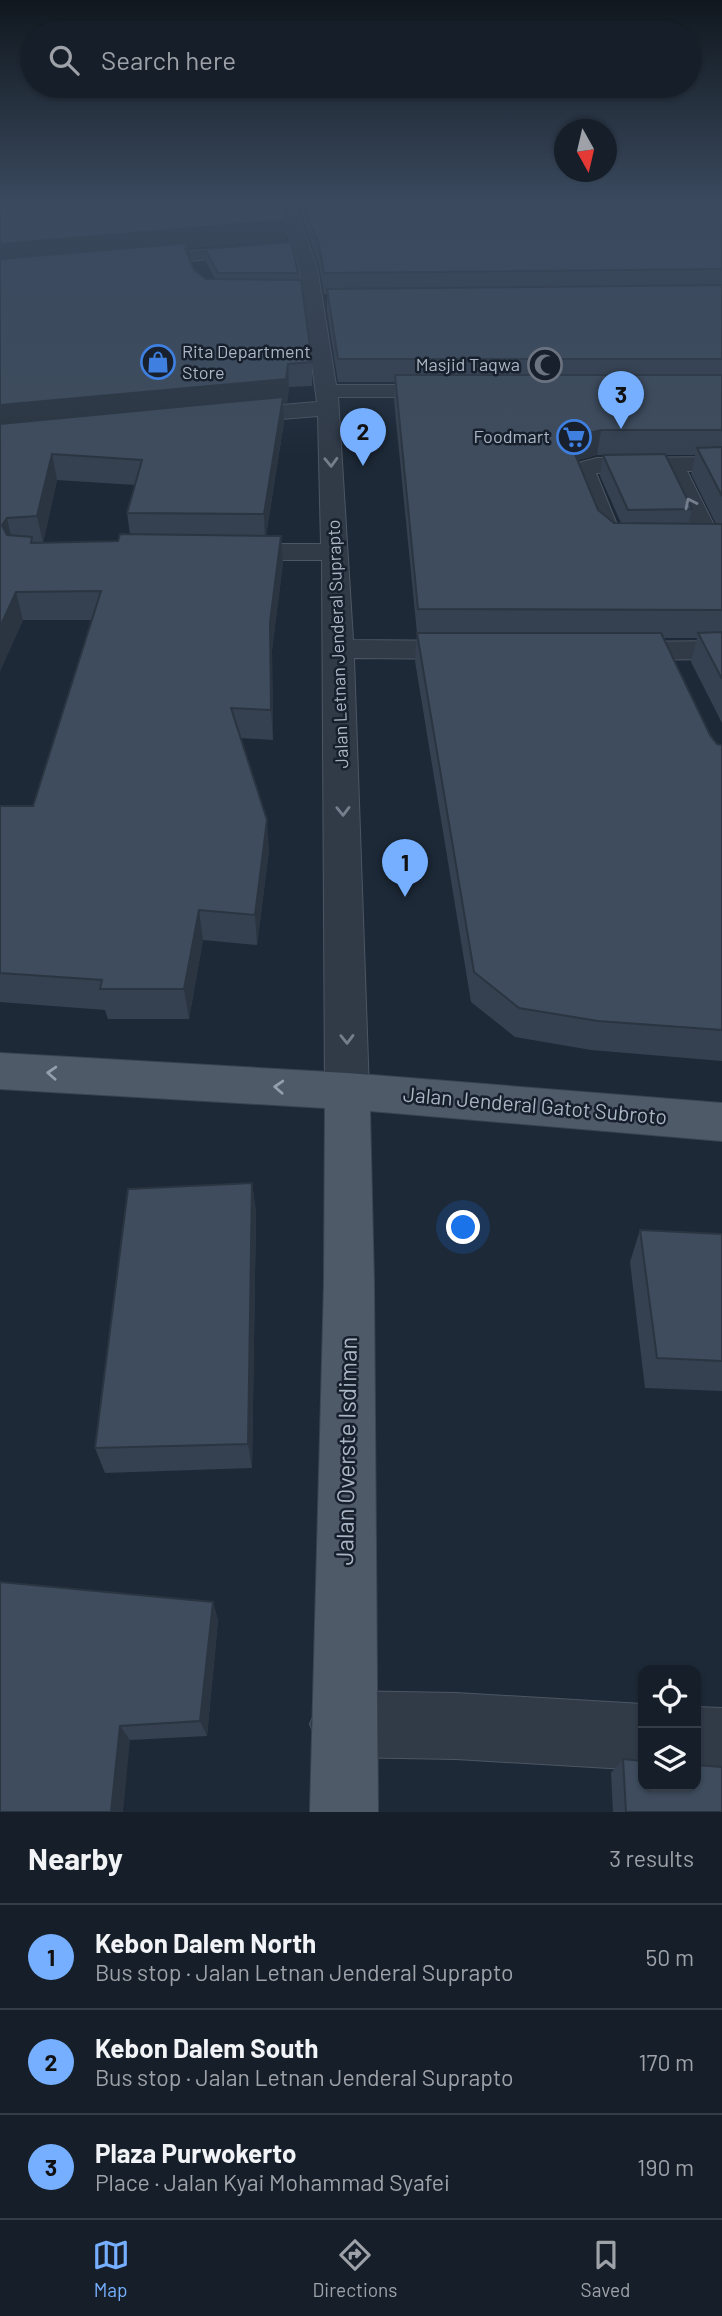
<!DOCTYPE html>
<html lang="en">
<head>
<meta charset="utf-8">
<style>
	:root { --surface:#161f29; --page:#1f2731; --text:#f1f3f6; --muted:#9ea2a8; --line:#353d46; --accent:#76afff }
	body { margin:0; font-family:Barlow,sans-serif; background:var(--page); color:var(--text) }
	.controls { position:absolute; right:21px; bottom:21px; display:grid; overflow:hidden; border-radius:14px; box-shadow:0 2px 5px #0004 }
	.controls button { width:63px; height:63px; display:grid; place-items:center; padding:0; border:0; border-bottom:2px solid var(--line); background:var(--surface); color:var(--text); font:35px sans-serif }
	.compass { position:absolute; left:554px; top:119px; width:63px; height:63px; border-radius:50%; background:var(--surface); box-shadow:0 2px 5px #0004; rotate:172deg }
	.you { position:absolute; left:464px; top:1228px; width:24px; height:24px; margin:-18px; border:5px solid #fff; border-radius:50%; background:#1a73e8; box-shadow:0 0 0 10px #1a73e833 }
	.badge { display:grid; place-items:center; width:46px; height:46px; border-radius:50%; background:var(--accent); color:#111; font-size:23px; font-weight:700 }
	.pin { position:absolute; translate:-50% -58px; filter:drop-shadow(0 2px 4px #0008) }
	.pin::after { content:''; position:absolute; top:37px; width:24px; height:21px; background:inherit; clip-path:polygon(0 0,100% 0,50% 100%) }
	.list { margin:0; padding:0; list-style:none }
	h2 { display:flex; justify-content:space-between; align-items:center; height:91px; margin:0; padding:0 28px; font-size:30px }
	h2 small { font-size:23px; font-weight:400; color:var(--muted) }
	.list li { display:grid; grid-template-columns:46px 1fr auto; gap:21px; align-items:center; box-sizing:border-box; height:105px; padding:0 28px; border-top:2px solid var(--line) }
	.list b { display:block; font-size:26px; white-space:nowrap }
	.list p { margin:0; font-size:23px; white-space:nowrap; color:var(--muted) }
	.list em { font-size:23px; font-style:normal; color:var(--muted) }
	.icon { flex:none; width:38px; height:38px; fill:none; stroke:currentColor; stroke-width:2; stroke-linecap:round; stroke-linejoin:round }
	.map { position:relative; flex:none; width:722px; height:1812px; overflow:hidden }
	.search { position:absolute; background:var(--surface); box-shadow:0 2px 5px #0004; left:21px; right:21px; top:21px; height:77px; display:flex; align-items:center; gap:18px; box-sizing:border-box; padding:0 24px; border-radius:38px; color:var(--muted); font-size:26px }
	.sheet { height:406px; background:var(--surface) }
	nav { display:flex; justify-content:space-around; align-items:center; box-sizing:border-box; height:98px; border-top:2px solid var(--line); background:var(--surface); font-size:19px; color:var(--muted) }
	nav a { display:grid; justify-items:center; gap:4px }
	nav .on { color:var(--accent) }
	.map>svg:first-child { display:block }
	.lines { fill:none; stroke-linecap:round; stroke-linejoin:round }
	.minor-casing { stroke:#4c5663; stroke-width:2 }
	.major-casing { stroke:#3a4451; stroke-width:2 }
	.minor { fill:#313b48; fill-rule:evenodd }
	.major { fill:#4e5a68; fill-rule:evenodd }
	.wall { fill:#354150; fill-rule:evenodd }
	.shaded-wall { fill:#2b3541 }
	.building { fill:#3e4c5d; stroke:#2b3541; stroke-width:2 }
	.oneway { stroke:#747f8d }
	.oneway2 { stroke:#939fae }
	.labels { text-anchor:middle; stroke-width:5; stroke-linejoin:round; paint-order:stroke }
	.far-poi-label { font-size:18px; fill:#aab6c5; stroke:#17202c; text-anchor:end }
	.far-street-label { font-size:18px; fill:#aab6c5; stroke:#17202c }
	.street-label { font-size:21px; fill:#aab6c5; stroke:#17202c }
	.near-street-label { font-size:24px; fill:#aab6c5; stroke:#17202c }
</style>
</head>
<body>
<div class="map">
<svg width="722" height="1812" viewBox="0 0 722 1812">
	<rect width="100%" height="100%" fill="#1d2937"/>
	<g class="lines">
		<g class="minor-casing">
			<g id="minor">
				<polygon points="278,203 294,203 317,267 336,385 447,385 455,386 458,391 455,396 447,397 338,397 353,640 467,641 478,644 482,650 478,656 467,659 354,658 369,1091 363,1104 347,1109 331,1104 325,1091 322,560 228,560 219,558 215,552 219,546 228,544 321,544 318,416 232,423 224,421 221,416 224,411 232,409 317,402 299,267"/>
				<polygon points="256,245 264,250 262,254 138,266 129,261 138,256"/>
				<path d="M722 457V471H687L718 533H722V549L619 550 610 548 596 536 571 474 578 463 597 458ZM663 472 692 533 624 534 620 532 596 473Z"/>
				<polygon points="722,641 722,659 618,660 607,657 603,651 607,645 618,642"/>
				<polygon points="343,1691 456,1693 643,1704 643,1770 456,1759 343,1757 320,1747 310,1724 320,1701"/>
				<polygon points="696,1707 722,1708 722,1774 696,1773"/>
			</g>
		</g>
		<g class="major-casing">
			<polygon id="major" points="0,1053 347,1073 722,1103 722,1141 370,1111 374,1284 378,1812 310,1812 324,1284 325,1108 0,1089"/>
		</g>
		<use href="#minor" class="minor"/>
		<use href="#major" class="major"/>
	</g>
	<g class="wall">
		<path d="M0 203 287 240 190 248 191 264 194 270 206 279H215L206 262 205 249 298 273 312 362V386L289 387 287 403 283 404 284 422 266 536H281L283 563 272 650 273 740 240 738 269 850 257 945 203 940 189 1019H108L105 1010 0 1002V806H33L92 620H23L0 671ZM57 480 135 485 127 513 130 534 118 541 43 543Z"/>
		<path d="M300 203H722V723L691 662 697 638H664L710 735 717 744 722 745V1061L591 1050 515 1037 471 1002 415 661 417 633 394 400 395 382H338L327 311V294H324L319 266 301 215ZM597 455H603L600 476 621 523H614L598 510 578 460ZM666 455H695L691 474 716 524H689L692 509Z"/>
		<polygon points="252,1183 256,1212 252,1468 105,1473 95,1448"/>
		<polygon points="640,1230 722,1234 722,1391 645,1388 630,1262"/>
		<polygon points="213,1602 218,1621 207,1736 130,1740 0,1812"/>
		<polygon points="623,1759 722,1812 613,1812 611,1773"/>
	</g>
	<g class="shaded-wall">
		<polygon points="287,220 287,240 190,248 191,264 0,265 0,244"/>
		<polygon points="288,364 289,387 287,403 283,404 284,422 265,541 264,514 282,404 0,430 0,405"/>
		<polygon points="601,430 597,455 577,460 572,447 581,435"/>
		<polygon points="52,454 57,480 43,543 37,516"/>
		<polygon points="7,518 13,545 2,525"/>
		<polygon points="281,536 283,563 272,650 273,740 271,710 270,622"/>
		<polygon points="16,592 23,620 0,671 0,627"/>
		<polygon points="267,820 269,850 257,945 255,915"/>
		<polygon points="199,910 203,940 189,1019 184,989"/>
		<polygon points="252,1183 256,1212 252,1468 248,1444"/>
		<polygon points="213,1602 218,1621 207,1736 200,1721"/>
		<polygon points="120,1726 130,1740 123,1812 111,1812"/>
	</g>
	<g class="building">
		<polygon points="0,203 281,203 287,220 0,244"/>
		<polygon points="303,203 722,203 722,269 324,273 319,245"/>
		<polygon points="291,242 298,273 218,273 205,249"/>
		<polygon points="189,243 185,248 194,270 206,279 301,280 312,362 288,364 286,379 0,405 0,259"/>
		<polygon points="722,285 722,359 338,359 327,289"/>
		<polygon points="395,375 722,375 722,430 601,430 581,435 572,447 598,510 614,523 722,524 722,610 418,609"/>
		<polygon points="283,397 264,514 127,513 142,460 52,454 37,516 7,518 2,525 7,535 32,537 31,543 118,541 120,534 281,536 270,622 271,710 231,708 267,820 255,915 199,910 184,989 100,989 102,980 0,973 0,806 33,806 101,591 16,592 0,627 0,424"/>
		<polygon points="722,447 722,496 697,448"/>
		<polygon points="665,454 692,509 628,510 603,455"/>
		<polygon points="722,632 722,679 698,633"/>
		<polygon points="417,633 661,633 710,735 717,744 722,745 722,1030 598,1021 519,1008 474,972"/>
		<polygon points="252,1183 248,1444 95,1448 128,1189"/>
		<polygon points="640,1230 722,1234 722,1361 657,1358"/>
		<polygon points="0,1582 213,1602 200,1721 120,1726 111,1812 0,1812"/>
		<polygon points="623,1759 643,1761 643,1786 696,1786 696,1765 722,1767 722,1812 626,1812"/>
	</g>
	<defs><path id="oneway-chevron" d="M-2-3.5L2.5 0L-2 3.5" fill="none" stroke-width="1.6" stroke-linecap="round" stroke-linejoin="round" transform="scale(1.75)"/></defs>
	<g class="oneway">
		<use href="#oneway-chevron" transform="translate(331 462) rotate(88)"/>
		<use href="#oneway-chevron" transform="translate(690 503) rotate(-116)"/>
		<use href="#oneway-chevron" transform="translate(343 811) rotate(89)"/>
		<use href="#oneway-chevron" transform="translate(347 1039) rotate(89)"/>
	</g>
	<g class="oneway2">
		<use href="#oneway-chevron" transform="translate(52 1073) rotate(-177)"/>
		<use href="#oneway-chevron" transform="translate(279 1087) rotate(-177)"/>
	</g>
	<linearGradient id="sky" x2="0" y2="1"><stop stop-color="#10171e"/><stop offset="0.44" stop-color="#3a495e"/><stop offset="1" stop-color="#3a495e" stop-opacity="0"/></linearGradient>
	<rect width="722" height="457" fill="url(#sky)"/>
	<defs>
		<g id="shop-ring" transform="scale(1.75)"><circle r="9.5" fill="#17202c" stroke="#3f7fe0" stroke-width="1.5"/><path d="M-5-2.5h2.3a2.7 3.5 0 0 1 5.4 0H5L5.5 6h-11ZM-1.5-2.5h3a1.5 2.3 0 0 0-3 0Z" fill="#3f7fe0"/></g>
		<g id="mosque-ring" transform="scale(1.75)"><circle r="9.5" fill="#17202c" stroke="#6b7280" stroke-width="1.5"/><path d="M3.5-4.9A6 6 0 1 0 3.5 4.9A5 5 0 1 1 3.5-4.9Z" fill="#6b7280"/></g>
		<g id="supermarket-ring" transform="scale(1.75)"><circle r="9.5" fill="#17202c" stroke="#3f7fe0" stroke-width="1.5"/><path d="M-6-5.5h2.5l.6 2H6L4.5 2H-2.5L-4.4-4H-6ZM-1.5 3.2a1.3 1.3 0 1 0 .1 0ZM3 3.2a1.3 1.3 0 1 0 .1 0Z" fill="#3f7fe0"/></g>
	</defs>
	<g fill-rule="evenodd">
		<use href="#shop-ring" x="158" y="362"/>
		<use href="#mosque-ring" x="545" y="365"/>
		<use href="#supermarket-ring" x="574" y="437"/>
	</g>
	<g class="labels">
		<g class="far-poi-label">
			<text x="182" y="358" text-anchor="start">Rita Department<tspan x="182" dy="21">Store</tspan></text>
			<text x="520" y="371">Masjid Taqwa</text>
			<text x="550" y="443">Foodmart</text>
		</g>
		<g class="far-street-label">
			<text transform="translate(338 644) rotate(-92)" y="6">Jalan Letnan Jenderal Suprapto</text>
		</g>
		<g class="street-label">
			<text transform="translate(535 1106) rotate(5)" y="7">Jalan Jenderal Gatot Subroto</text>
		</g>
		<g class="near-street-label">
			<text transform="translate(347 1451) rotate(-89)" y="8">Jalan Overste Isdiman</text>
		</g>
	</g>
</svg>
<div class="controls">
<button><svg class="icon" aria-label="locate" viewBox="0 0 24 24"><circle cx="12" cy="12" r="6"/><path d="M12 2v4M12 18v4M2 12h4M18 12h4"/></svg></button>
<button><svg class="icon" aria-label="layers" viewBox="0 0 24 24"><path d="M12 4l9 5-9 5-9-5zM3 14l9 5 9-5"/></svg></button>
</div>
<svg class="compass" viewBox="-18 -18 36 36"><path d="M0-13l5 13h-10z" fill="#e53935"/><path d="M0 13l5-13h-10z" fill="#9ea2a8"/></svg>
<div class="you"></div>
<div class="pin badge" style="left:405px;top:897px">1</div>
<div class="pin badge" style="left:363px;top:466px">2</div>
<div class="pin badge" style="left:621px;top:429px">3</div>
<div class="search"><svg class="icon" aria-label="search" viewBox="0 0 24 24"><circle cx="10" cy="10" r="6"/><path d="M15 15l6 6"/></svg>Search here</div>
</div>
<section class="sheet">
<h2>Nearby<small>3 results</small></h2>
<ul class="list">
<li><span class="badge">1</span><div><b>Kebon Dalem North</b><p>Bus stop · Jalan Letnan Jenderal Suprapto</p></div><em>50 m</em></li>
<li><span class="badge">2</span><div><b>Kebon Dalem South</b><p>Bus stop · Jalan Letnan Jenderal Suprapto</p></div><em>170 m</em></li>
<li><span class="badge">3</span><div><b>Plaza Purwokerto</b><p>Place · Jalan Kyai Mohammad Syafei</p></div><em>190 m</em></li>
</ul>
</section>
<nav>
<a class="on"><svg class="icon" aria-label="map" viewBox="0 0 24 24"><path d="M3 6l6-2 6 2 6-2v14l-6 2-6-2-6 2zM9 4v14M15 6v14"/></svg>Map</a>
<a><svg class="icon" aria-label="directions" viewBox="0 0 24 24"><path d="M12 3l9 9-9 9-9-9zM9 14v-3h6M13 9l2 2-2 2"/></svg>Directions</a>
<a><svg class="icon" aria-label="saved" viewBox="0 0 24 24"><path d="M7 4h10v16l-5-4-5 4z"/></svg>Saved</a>
</nav>
</body>
</html>
